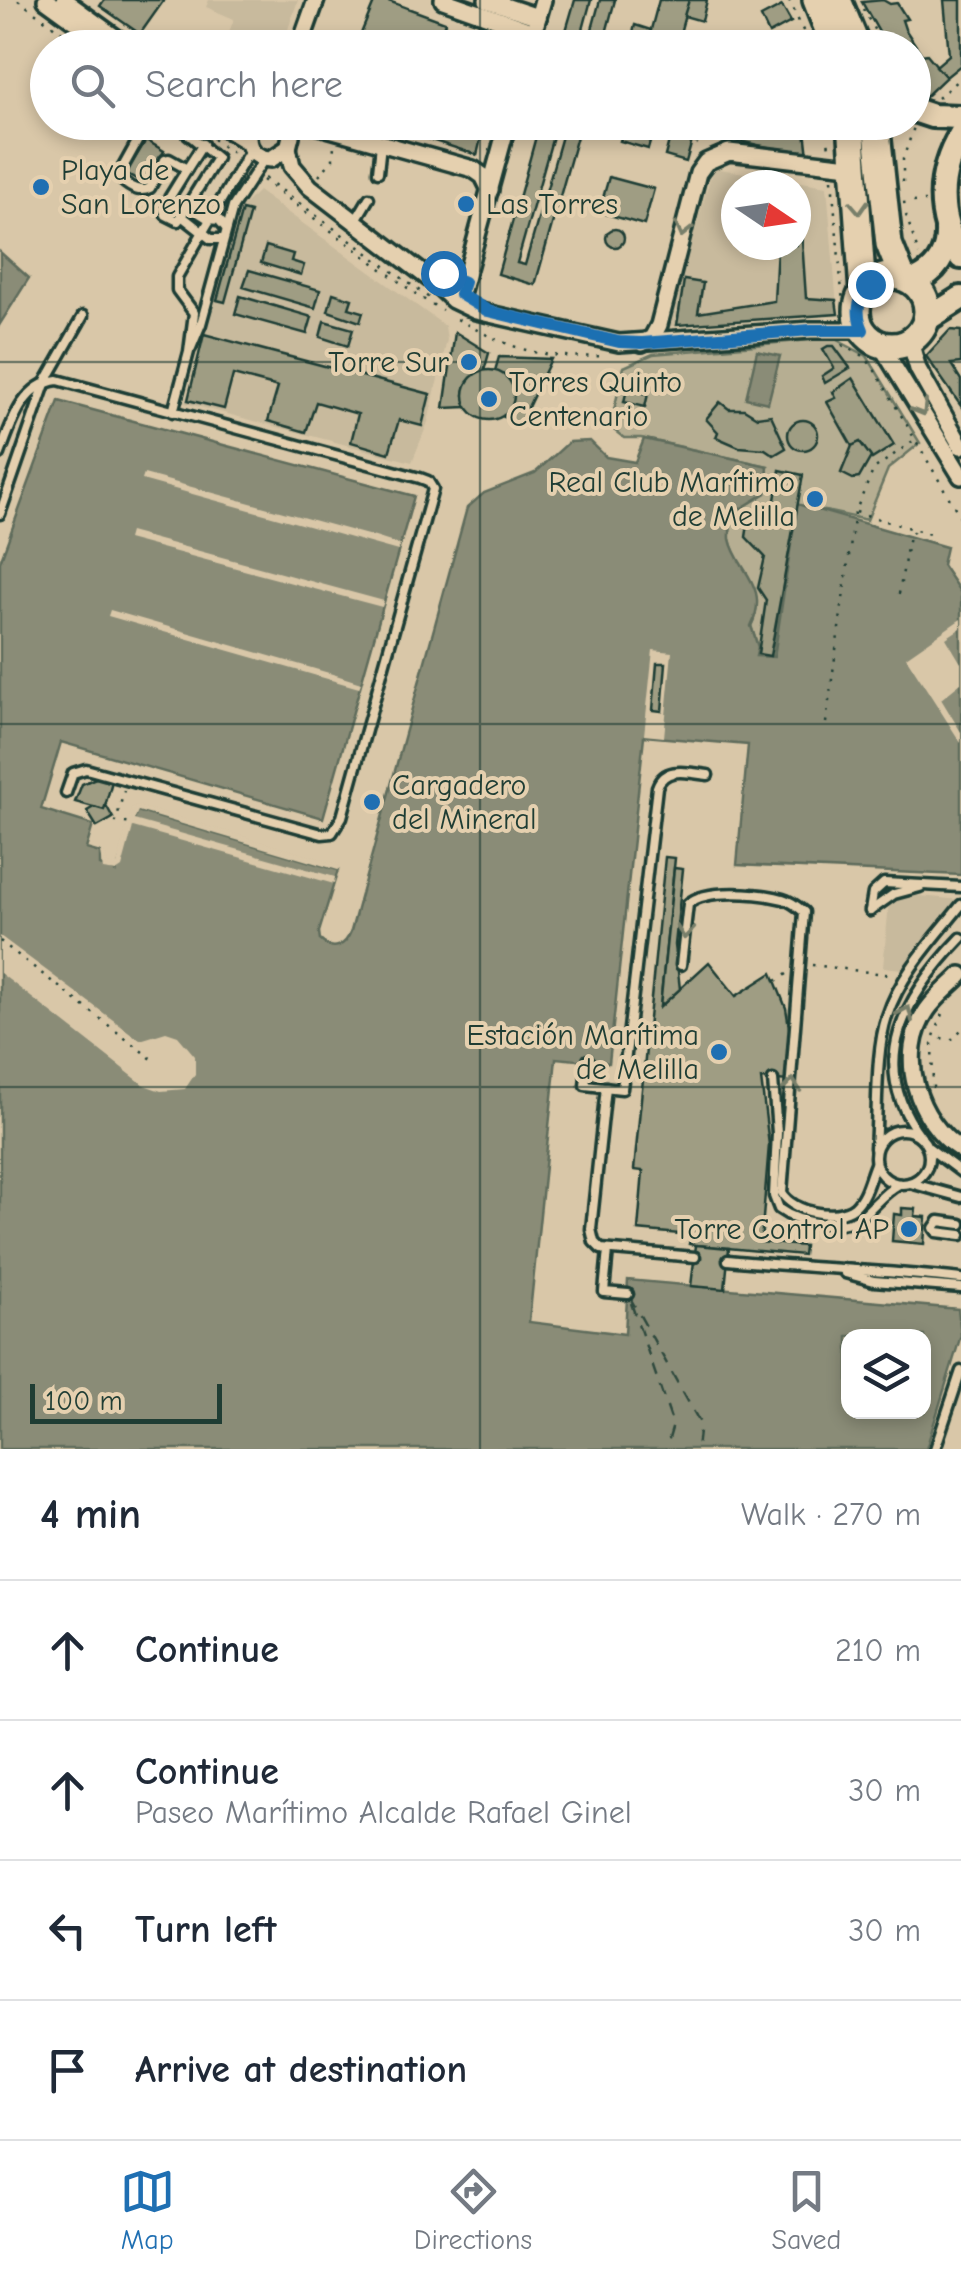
<!DOCTYPE html>
<html lang="en">
<head>
<meta charset="utf-8">
<style>
	:root { --surface:#fff; --page:#f2f2f3; --text:#1f2937; --muted:#747a83; --line:#e0e1e3; --accent:#1f6fb2 }
	body { margin:0; font-family:"Comic Neue",sans-serif; background:var(--page); color:var(--text) }
	.controls { position:absolute; right:30px; bottom:30px; display:grid; overflow:hidden; border-radius:20px; box-shadow:0 5px 15px #0003 }
	.controls button { width:90px; height:90px; display:grid; place-items:center; padding:0; border:0; border-bottom:2px solid var(--line); background:var(--surface); color:var(--text); font:50px sans-serif }
	.compass { position:absolute; left:721px; top:170px; width:90px; height:90px; border-radius:50%; background:var(--surface); box-shadow:0 5px 15px #0003; rotate:103deg }
	.scale { position:absolute; left:30px; bottom:25px; width:192px; box-sizing:border-box; padding-left:10px; border:5px solid #1f3d34; border-top:0; font-size:28px; line-height:35px; white-space:nowrap; color:#1f3d34; -webkit-text-stroke:8px #e5d0af; paint-order:stroke }
	.stop { position:absolute; width:30px; height:30px; margin:-22px; border:8px solid #1f6fb2; border-radius:50%; background:#fff }
	.stop.end { background:#1f6fb2; border-color:#fff; box-shadow:0 2px 10px #0008 }
	.list { margin:0; padding:0; list-style:none }
	h2 { display:flex; justify-content:space-between; align-items:center; height:130px; margin:0; padding:0 40px; font-size:42px }
	h2 small { font-size:32px; font-weight:400; color:var(--muted) }
	.list li { display:grid; grid-template-columns:65px 1fr auto; gap:30px; align-items:center; box-sizing:border-box; height:140px; padding:0 40px; border-top:2px solid var(--line) }
	.list b { display:block; font-size:38px; white-space:nowrap }
	.list p { margin:0; font-size:32px; white-space:nowrap; color:var(--muted) }
	.list em { font-size:32px; font-style:normal; color:var(--muted) }
	.icon { flex:none; width:55px; height:55px; fill:none; stroke:currentColor; stroke-width:2; stroke-linecap:round; stroke-linejoin:round }
	.map { position:relative; flex:none; width:961px; height:1449px; overflow:hidden }
	.search { position:absolute; background:var(--surface); box-shadow:0 5px 15px #0003; left:30px; right:30px; top:30px; height:110px; display:flex; align-items:center; gap:25px; box-sizing:border-box; padding:0 35px; border-radius:55px; color:var(--muted); font-size:38px }
	.sheet { height:690px; background:var(--surface) }
	nav { display:flex; justify-content:space-around; align-items:center; box-sizing:border-box; height:140px; border-top:2px solid var(--line); background:var(--surface); font-size:28px; color:var(--muted) }
	nav a { display:grid; justify-items:center; gap:5px }
	nav .on { color:var(--accent) }
	.map>svg:first-child { display:block }
	.built { fill:#c8ba9d; fill-rule:evenodd }
	.green { fill:#b6ae92; stroke:#6a7663; stroke-width:2.5 }
	.water { fill:#8a8c77; stroke:#5f6c5c; stroke-width:2.5; fill-rule:evenodd }
	.pier { fill:#d9c7a8 }
	.lines { fill:none; stroke-linecap:round; stroke-linejoin:round }
	.ferry { stroke:#2f493e; stroke-width:2.5; stroke-dasharray:12 10; stroke-linecap:butt }
	.building { fill:#9f9d83; stroke:#1f3d34; stroke-width:2.5 }
	.lane-casing { stroke:#1f3d34; stroke-width:15 }
	.street-casing { stroke:#1f3d34; stroke-width:22 }
	.secondary-casing { stroke:#1f3d34; stroke-width:30 }
	.primary-casing { stroke:#1f3d34; stroke-width:32 }
	.path { stroke:#1f3d34; stroke-width:2.5; stroke-dasharray:2.5 8; stroke-linecap:butt }
	.lane { stroke:#e5d0af; stroke-width:8 }
	.street { stroke:#e5d0af; stroke-width:15 }
	.secondary { stroke:#e5d0af; stroke-width:22 }
	.primary { stroke:#e5d0af; stroke-width:25 }
	.oneway { stroke:#787f6b }
	.route { stroke:#1f6fb2; stroke-width:12 }
	.grid { fill:none; stroke:#1f3d34; stroke-width:2.5; stroke-opacity:0.55 }
	.poi-dot { fill:#1f6fb2; stroke:#e5d0af; stroke-width:4 }
	.labels { text-anchor:middle; stroke-width:8; stroke-linejoin:round; paint-order:stroke }
	.poi-label { font-size:30px; fill:#1f3d34; stroke:#e5d0af; text-anchor:start }
</style>
</head>
<body>
<div class="map">
<svg width="961" height="1449" viewBox="0 0 961 1449">
	<rect width="100%" height="100%" fill="#d9c7a8"/>
	<filter id="ink" filterUnits="userSpaceOnUse"><feTurbulence type="fractalNoise" baseFrequency=".01" numOctaves="2"/><feDisplacementMap in="SourceGraphic" scale="20" xChannelSelector="R" yChannelSelector="G"/><feConvolveMatrix kernelMatrix="1 2 1 2 8 2 1 2 1" color-interpolation-filters="sRGB"/></filter>
	<g filter="url(#ink)">
		<g class="built">
			<polygon points="209,0 298,0 282,47 223,48 234,19 206,7"/>
			<path d="M713 168 827 186 837 307 834 311 667 327ZM736 185H796V245H736Z"/>
			<polygon points="258,191 445,326 447,340 428,422 412,462 185,403 241,208"/>
			<polygon points="890,893 961,900 902,969 883,967"/>
		</g>
		<path class="green" d="M833 338 867 356 920 443 888 469 867 520 797 505 772 657 756 656 758 647 751 626C770 587 736 571 730 539 729 532 732 521 732 514L766 493 768 466 641 438H624L610 427 624 367 653 354Z"/>
		<g class="water">
			<polygon points="0,252 29,278 0,324"/>
			<polygon points="757,351 780,356 768,403 746,398"/>
			<path d="M59 401 414 496 323 818 61 742 41 809 93 825 86 849 100 853V865L116 872 137 811 338 870 319 932 320 940C333 952 345 947 351 931L467 508 484 493 535 473 569 442 590 441 606 457 635 462 644 439 768 466 766 493 732 514C732 521 729 532 730 539 736 570 771 585 751 626L758 647 756 656 774 657 797 504 946 547 942 565 961 593V875L737 865 748 745 644 736 609 1063 556 1058 529 1322 625 1334 628 1280 958 1309 961 1335 926 1449H0V562ZM848 1336H924V1412H848Z"/>
		</g>
		<g class="pier">
			<polygon points="144,474 375,537 400,545 398,551 142,480"/>
			<polygon points="129,532 384,601 382,607 127,539"/>
			<polygon points="110,610 336,675 361,683 359,688 108,616"/>
			<polygon points="961,619 961,628 946,638 961,663 961,683 941,699 961,732 961,743 906,657"/>
			<polygon points="653,650 672,652 664,737 644,735"/>
			<polygon points="137,806 339,865 338,870 138,811 134,820 335,877 334,884 133,827 122,868 116,872 103,870 100,853 105,854 107,866 117,865 132,809"/>
			<polygon points="0,936 140,1040 166,1032 178,1036 195,1056 195,1074 185,1089 161,1091 144,1085 0,973"/>
		</g>
		<g class="lines">
			<g class="ferry">
				<polyline points="629,1296 700,1423 697,1449"/>
				<polyline points="631,1303 673,1425 666,1449"/>
			</g>
		</g>
		<g class="building">
			<polygon points="104,0 164,0 140,34 100,6"/>
			<polygon points="375,0 386,0 445,22 444,25 475,34 491,48 355,48"/>
			<polygon points="575,0 591,0 578,48 561,48"/>
			<polygon points="600,0 615,0 602,48 587,48"/>
			<polygon points="659,0 689,0 676,48 646,48"/>
			<polygon points="689,0 707,0 702,21 684,16"/>
			<polygon points="883,0 890,4 897,3 907,19 902,20 905,29 922,55 927,54 946,77 924,98 915,90 918,85 914,79 914,48 888,48 862,2"/>
			<polygon points="944,0 961,0 961,65 946,77 936,66 949,55"/>
			<polygon points="782,6 791,22 769,34 761,17"/>
			<polygon points="635,25 651,30 646,48 629,48"/>
			<polygon points="376,122 485,122 477,155"/>
			<polygon points="540,122 557,122 517,263 525,265 566,122 581,122 535,285 498,274"/>
			<polygon points="626,122 656,122 648,149 620,141"/>
			<polygon points="674,122 703,122 697,143 692,141 686,162 665,156"/>
			<polygon points="729,122 804,122 808,156 726,138"/>
			<polygon points="146,140 164,151 145,184 126,173"/>
			<polygon points="609,177 654,189 644,225 599,212"/>
			<polygon points="242,210 250,212 225,302 217,300"/>
			<polygon points="796,211 800,211 806,298 836,300 838,314 677,325 684,280 703,283 698,313 774,301 777,248 749,250 749,245 796,245"/>
			<circle cx="615" cy="238" r="9"/>
			<polygon points="266,246 293,254 291,261 304,265 301,275 261,263"/>
			<polygon points="249,270 320,290 315,308 243,287"/>
			<polygon points="333,293 352,299 349,308 363,312 360,322 328,311"/>
			<polygon points="240,296 312,317 307,334 235,314"/>
			<polygon points="324,321 353,329 348,346 320,337"/>
			<polygon points="950,330 961,331 961,363 951,364 961,380 961,406 926,356"/>
			<polygon points="455,332 489,353 484,371 471,378 466,385 464,395 467,407 444,408"/>
			<polygon points="204,334 430,394 422,426 399,420 389,453 351,442 358,414 316,402 306,432 268,421 278,387 233,375 224,409 188,400"/>
			<polygon points="828,346 834,346 850,368 825,383 822,376 834,368 823,349"/>
			<polygon points="499,357 551,359 519,426 502,416 512,403 513,395 505,377 495,371"/>
			<circle cx="489" cy="395" r="25"/>
			<polygon points="853,378 894,445 872,459 860,442 852,446 827,402 836,398 833,392"/>
			<polygon points="627,389 648,394 645,407 624,402"/>
			<polygon points="720,402 729,409 744,409 757,417 771,415 786,448 774,455 765,449 739,447 716,437 718,432 706,419"/>
			<circle cx="803" cy="435" r="15"/>
			<polygon points="860,442 871,457 859,478 853,479 841,473 852,446"/>
			<polygon points="780,470 803,475 770,656 758,654 766,600 758,588 765,557 746,537 749,518 774,506"/>
			<polygon points="657,663 666,663 662,711 653,710"/>
			<polygon points="98,777 112,781 104,810 75,802 82,784"/>
			<polygon points="106,805 113,818 97,827 87,811 94,807 104,810"/>
			<polygon points="665,857 675,858 660,1007 709,962 736,996 772,973 786,1008 792,1045 790,1081 761,1079 769,1145 761,1242 804,1246 803,1255 696,1245 689,1244 691,1235 638,1230 643,1171 634,1170"/>
			<polygon points="674,868 683,869 675,945 680,989 660,1007"/>
			<polygon points="902,1208 916,1209 915,1216 926,1217 924,1244 892,1241 894,1214 902,1215"/>
			<polygon points="696,1245 729,1248 725,1289 691,1286"/>
		</g>
		<g class="lines">
			<g class="lane-casing">
				<g id="lane">
					<path d="M148 122 118 176C126 185 138 194 150 188L165 160 169 159 187 169 163 208 166 215 178 221 217 158 173 122"/>
					<polyline points="187,169 203,144"/>
					<polyline points="378,172 381,144"/>
					<polyline points="190,207 209,219 219,220 226,228"/>
					<polyline points="183,217 211,239 223,239"/>
					<polyline points="356,220 369,198"/>
					<polyline points="191,348 201,324 233,207 264,159"/>
					<polyline points="173,412 189,352 194,313 177,290 177,277 250,150"/>
					<path d="M0 454C11 425 22 384 58 380L420 478 428 481 433 489 342 817 332 833 322 834 86 769 73 773 66 793"/>
					<polyline points="0,514 46,381 83,316"/>
					<polyline points="870,911 873,893 884,883 961,887"/>
					<polyline points="870,911 894,894 920,887"/>
					<path d="M681 965 688 904C705 888 760 893 783 899 791 901 798 907 804 912L782 1193C792 1212 836 1221 854 1207 866 1197 869 1178 875 1164"/>
					<path d="M588 1060 585 1085 622 1089 657 787C665 765 689 773 708 775"/>
					<path d="M773 1080 777 1133 774 1196 779 1209C798 1223 843 1232 863 1215 876 1204 883 1193 899 1184"/>
					<polyline points="606,1087 591,1229 594,1242 601,1249 695,1257"/>
					<circle cx="902" cy="1157" r="27"/>
					<path d="M921 1137C865 1063 906 995 961 938"/>
					<path d="M875 1148C878 1108 875 1052 887 1016 901 973 934 939 961 905"/>
					<polyline points="929,1148 961,1172"/>
					<polyline points="910,1183 961,1197"/>
					<polyline points="961,1224 939,1221 934,1228 937,1232 961,1235"/>
					<polyline points="608,1250 604,1292 628,1294"/>
					<path d="M728 1260C806 1268 883 1270 961 1279"/>
					<polyline points="845,1273 874,1281 961,1288"/>
					<polyline points="935,1449 961,1371"/>
				</g>
			</g>
			<g class="street-casing">
				<g id="street">
					<polyline points="46,0 112,48"/>
					<polyline points="64,0 130,48"/>
					<polyline points="443,0 534,32"/>
					<polyline points="487,0 538,17"/>
					<polyline points="299,48 316,0"/>
					<polyline points="529,48 543,0"/>
					<polyline points="215,122 248,142"/>
					<path d="M253 122C242 140 250 158 271 159L288 148 291 136 285 122"/>
					<polyline points="287,124 312,124 473,169 483,176 490,190"/>
					<polyline points="288,148 292,166 310,187 435,283 453,300 476,311 619,343 811,330 863,330"/>
					<polyline points="461,294 508,122"/>
					<polyline points="910,341 918,369 961,446"/>
					<polyline points="642,343 652,338 659,325 698,173 706,162 729,152 858,167"/>
					<polyline points="880,344 961,476"/>
					<path d="M961 975C950 986 936 997 927 1010 896 1055 917 1122 961 1150"/>
				</g>
			</g>
			<g class="secondary-casing">
				<g id="secondary">
					<polyline points="914,110 932,116 961,117"/>
					<path d="M961 134C937 174 936 217 961 257"/>
					<path d="M912 282C936 273 948 255 947 230"/>
					<polyline points="926,320 961,298"/>
				</g>
			</g>
			<g class="primary-casing">
				<g id="primary">
					<polyline points="816,0 835,48"/>
					<polyline points="838,0 858,48"/>
					<polyline points="851,122 863,292"/>
					<polyline points="876,122 889,244 902,277"/>
					<circle cx="892" cy="311" r="35"/>
				</g>
			</g>
			<g class="path">
				<polyline points="18,0 84,48"/>
				<polyline points="789,0 811,48"/>
				<polyline points="863,9 884,48"/>
				<polyline points="938,98 961,77"/>
				<polyline points="192,122 203,131"/>
				<polyline points="827,122 829,151"/>
				<polyline points="213,139 235,155"/>
				<polyline points="319,176 333,159 334,145"/>
				<polyline points="265,178 432,300"/>
				<polyline points="832,179 844,315"/>
				<polyline points="263,180 421,298"/>
				<polyline points="903,182 903,159 914,127"/>
				<polyline points="903,203 925,201"/>
				<polyline points="906,215 919,255"/>
				<polyline points="423,299 442,310"/>
				<path d="M457 319C514 351 541 359 606 356"/>
				<polyline points="842,345 864,356 874,369 961,518"/>
				<polyline points="856,512 936,536"/>
				<polyline points="899,594 909,536 915,530"/>
				<polyline points="826,723 855,512 874,469 913,441"/>
				<polyline points="124,790 116,822 133,824"/>
				<polyline points="0,941 157,1063"/>
				<polyline points="812,965 893,975"/>
				<polyline points="776,981 787,974"/>
				<polyline points="941,1038 951,1040 961,1030"/>
				<polyline points="933,1088 932,1041 943,1014"/>
			</g>
			<use href="#lane" class="lane"/>
			<use href="#street" class="street"/>
			<use href="#secondary" class="secondary"/>
			<use href="#primary" class="primary"/>
		</g>
		<defs><path id="oneway-chevron" d="M-2-3.5L2.5 0L-2 3.5" fill="none" stroke-width="1.6" stroke-linecap="round" stroke-linejoin="round" transform="scale(2.5)"/></defs>
		<g class="oneway">
			<use href="#oneway-chevron" transform="translate(859 207) rotate(87)"/>
			<use href="#oneway-chevron" transform="translate(683 230) rotate(104)"/>
			<use href="#oneway-chevron" transform="translate(921 409) rotate(59)"/>
			<use href="#oneway-chevron" transform="translate(685 932) rotate(96)"/>
			<use href="#oneway-chevron" transform="translate(906 1013) rotate(-66)"/>
			<use href="#oneway-chevron" transform="translate(792 1085) rotate(-85)"/>
		</g>
	</g>
	<g class="lines" filter="url(#ink)">
		<path class="route" d="M443 273 464 282 460 294 488 311 619 342 642 343 811 330H863C855 312 858 299 870 284"/>
	</g>
	<path class="grid" d="M480 0V48M480 122V1449M0 362H961M0 724H961M0 1087H961"/>
	<g class="poi-dot">
		<circle cx="41" cy="187" r="10"/>
		<circle cx="466" cy="204" r="10"/>
		<circle cx="469" cy="362" r="10"/>
		<circle cx="489" cy="399" r="10"/>
		<circle cx="815" cy="499" r="10"/>
		<circle cx="372" cy="802" r="10"/>
		<circle cx="719" cy="1052" r="10"/>
		<circle cx="909" cy="1229" r="10"/>
	</g>
	<g class="labels">
		<g class="poi-label">
			<text x="61" y="180">Playa de<tspan x="61" dy="34">San Lorenzo</tspan></text>
			<text x="486" y="214">Las Torres</text>
			<text x="449" y="372" text-anchor="end">Torre Sur</text>
			<text x="509" y="392">Torres Quinto<tspan x="509" dy="34">Centenario</tspan></text>
			<text x="795" y="492" text-anchor="end">Real Club Marítimo<tspan x="795" dy="34">de Melilla</tspan></text>
			<text x="392" y="795">Cargadero<tspan x="392" dy="34">del Mineral</tspan></text>
			<text x="699" y="1045" text-anchor="end">Estación Marítima<tspan x="699" dy="34">de Melilla</tspan></text>
			<text x="889" y="1239" text-anchor="end">Torre Control AP</text>
		</g>
	</g>
</svg>
<div class="controls">
<button><svg class="icon" aria-label="layers" viewBox="0 0 24 24"><path d="M12 4l9 5-9 5-9-5zM3 14l9 5 9-5"/></svg></button>
</div>
<svg class="compass" viewBox="-18 -18 36 36"><path d="M0-13l5 13h-10z" fill="#e53935"/><path d="M0 13l5-13h-10z" fill="#747a83"/></svg>
<div class="scale">100 m</div>
<div class="stop" style="left:443px;top:273px"></div>
<div class="stop end" style="left:870px;top:284px"></div>
<div class="search"><svg class="icon" aria-label="search" viewBox="0 0 24 24"><circle cx="10" cy="10" r="6"/><path d="M15 15l6 6"/></svg>Search here</div>
</div>
<section class="sheet">
<h2>4 min<small>Walk · 270 m</small></h2>
<ul class="list">
<li><svg class="icon" aria-label="ahead" viewBox="0 0 24 24"><path d="M12 20V5M6 11l6-6 6 6"/></svg><div><b>Continue</b></div><em>210 m</em></li>
<li><svg class="icon" aria-label="ahead" viewBox="0 0 24 24"><path d="M12 20V5M6 11l6-6 6 6"/></svg><div><b>Continue</b><p>Paseo Marítimo Alcalde Rafael Ginel</p></div><em>30 m</em></li>
<li><svg class="icon" aria-label="left" viewBox="0 0 24 24"><path d="M17 20v-9H6M10 6l-5 5 5 5"/></svg><div><b>Turn left</b></div><em>30 m</em></li>
<li><svg class="icon" aria-label="arrive" viewBox="0 0 24 24"><path d="M6 21V4h12l-3 4 3 4H6"/></svg><div><b>Arrive at destination</b></div></li>
</ul>
</section>
<nav>
<a class="on"><svg class="icon" aria-label="map" viewBox="0 0 24 24"><path d="M3 6l6-2 6 2 6-2v14l-6 2-6-2-6 2zM9 4v14M15 6v14"/></svg>Map</a>
<a><svg class="icon" aria-label="directions" viewBox="0 0 24 24"><path d="M12 3l9 9-9 9-9-9zM9 14v-3h6M13 9l2 2-2 2"/></svg>Directions</a>
<a><svg class="icon" aria-label="saved" viewBox="0 0 24 24"><path d="M7 4h10v16l-5-4-5 4z"/></svg>Saved</a>
</nav>
</body>
</html>
